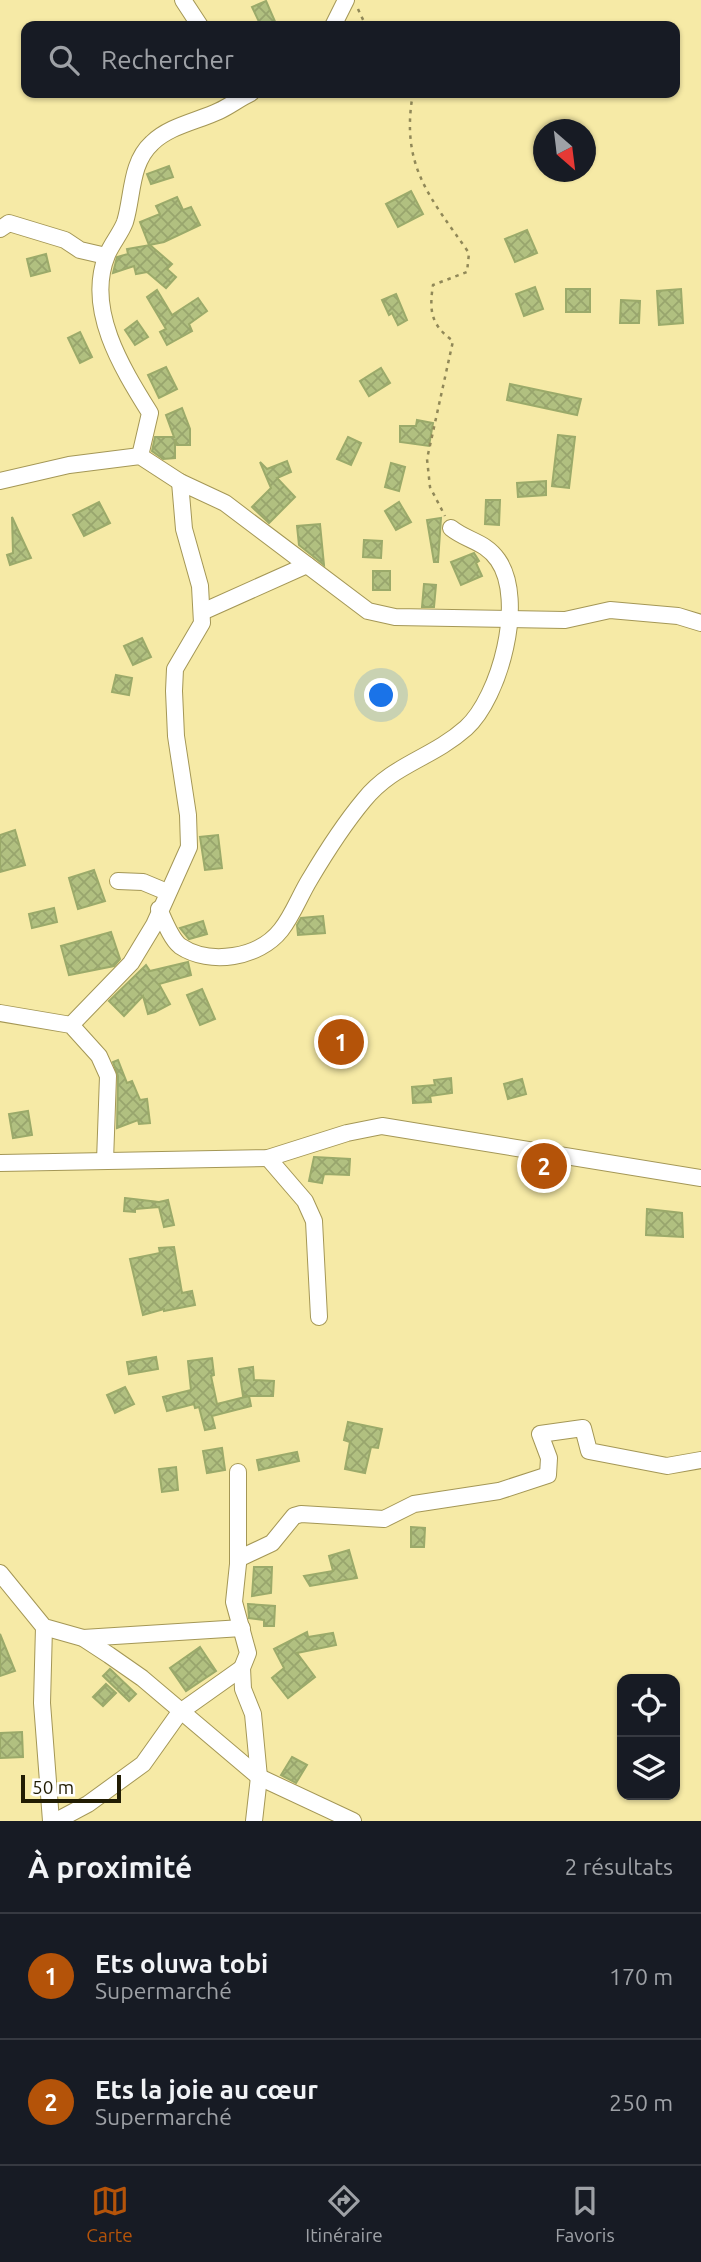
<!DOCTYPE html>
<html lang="fr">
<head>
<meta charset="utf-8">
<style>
	:root { --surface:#171b24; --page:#242831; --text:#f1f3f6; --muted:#9ea1a6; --line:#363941; --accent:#b45309 }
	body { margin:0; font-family:Ubuntu,sans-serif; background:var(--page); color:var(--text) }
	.controls { position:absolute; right:21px; bottom:21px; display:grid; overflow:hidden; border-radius:14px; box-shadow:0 2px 5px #0004 }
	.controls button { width:63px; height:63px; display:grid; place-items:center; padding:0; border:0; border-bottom:2px solid var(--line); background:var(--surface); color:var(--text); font:35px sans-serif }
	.compass { position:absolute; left:533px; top:119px; width:63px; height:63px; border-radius:50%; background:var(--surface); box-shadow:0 2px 5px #0004; rotate:152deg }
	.scale { position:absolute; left:21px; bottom:18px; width:100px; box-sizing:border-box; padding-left:7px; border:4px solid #221d03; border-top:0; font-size:19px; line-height:24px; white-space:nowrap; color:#221d03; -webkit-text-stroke:5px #fff; paint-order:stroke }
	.you { position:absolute; left:382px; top:696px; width:24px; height:24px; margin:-18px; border:5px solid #fff; border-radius:50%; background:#1a73e8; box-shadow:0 0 0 10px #1a73e833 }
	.badge { display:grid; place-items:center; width:46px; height:46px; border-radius:50%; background:var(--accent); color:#fff; font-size:23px; font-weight:700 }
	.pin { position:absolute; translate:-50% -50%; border:4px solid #fff; box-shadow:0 2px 7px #0006 }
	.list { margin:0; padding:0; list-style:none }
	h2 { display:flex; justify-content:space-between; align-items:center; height:91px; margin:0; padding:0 28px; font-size:30px }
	h2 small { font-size:23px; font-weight:400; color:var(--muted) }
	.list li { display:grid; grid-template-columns:46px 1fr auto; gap:21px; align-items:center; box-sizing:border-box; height:126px; padding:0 28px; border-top:2px solid var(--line) }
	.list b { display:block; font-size:26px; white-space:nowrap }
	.list p { margin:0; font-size:23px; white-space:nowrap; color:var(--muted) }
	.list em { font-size:23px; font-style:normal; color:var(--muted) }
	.icon { flex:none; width:38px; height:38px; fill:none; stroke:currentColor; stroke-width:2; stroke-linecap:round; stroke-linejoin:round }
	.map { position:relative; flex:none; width:701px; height:1821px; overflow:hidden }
	.search { position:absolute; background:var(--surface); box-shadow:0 2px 5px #0004; left:21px; right:21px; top:21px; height:77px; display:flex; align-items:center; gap:18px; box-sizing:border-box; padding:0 24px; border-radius:14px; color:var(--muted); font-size:26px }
	.sheet { height:343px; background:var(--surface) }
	nav { display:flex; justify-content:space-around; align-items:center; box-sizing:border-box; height:98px; border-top:2px solid var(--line); background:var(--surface); font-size:19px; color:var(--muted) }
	nav a { display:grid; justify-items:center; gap:4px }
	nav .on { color:var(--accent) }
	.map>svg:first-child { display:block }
	.building { fill:url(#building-cross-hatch); stroke:#9baa6a; stroke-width:2 }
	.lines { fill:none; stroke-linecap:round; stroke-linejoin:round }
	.minor-casing { stroke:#a49756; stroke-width:18 }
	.path { stroke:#908858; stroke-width:2.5; stroke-dasharray:3.5 5; stroke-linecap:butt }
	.minor { stroke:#fff; stroke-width:16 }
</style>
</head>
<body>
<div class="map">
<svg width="701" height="1821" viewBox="0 0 701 1821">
	<defs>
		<pattern id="building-cross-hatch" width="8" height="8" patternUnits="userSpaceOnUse" patternTransform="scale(1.75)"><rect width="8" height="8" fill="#b1c080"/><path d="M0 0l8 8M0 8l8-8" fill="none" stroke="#98a56d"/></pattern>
	</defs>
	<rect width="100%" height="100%" fill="#f6eaa6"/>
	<g class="building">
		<polygon points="266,1 277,26 261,26 252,7"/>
		<polygon points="169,166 173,177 151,184 147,174"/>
		<polygon points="411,191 423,214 398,227 386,204"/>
		<polygon points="177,197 183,210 191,207 200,225 164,242 149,245 140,222 160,214 156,206"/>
		<polygon points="527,230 537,253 515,262 505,239"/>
		<polygon points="150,245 172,264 167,269 176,277 166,288 147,272 136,274 134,266 113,273 117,257 128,254 127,249"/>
		<polygon points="46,254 50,271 31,276 27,259"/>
		<polygon points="535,287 543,309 524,316 516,294"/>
		<rect x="566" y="289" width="24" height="23"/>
		<polygon points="681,289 683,323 659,325 657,291"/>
		<polygon points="157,290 172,315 198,298 207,311 189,324 192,331 167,345 160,332 166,329 147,297"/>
		<polygon points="396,294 407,320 398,325 392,313 389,315 382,300"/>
		<polygon points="621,300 640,301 639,323 620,323"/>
		<polygon points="137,321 148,337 135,345 125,330"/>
		<polygon points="80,332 92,357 80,363 68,338"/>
		<polygon points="166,367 177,389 159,398 148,375"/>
		<polygon points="381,368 390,383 369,396 360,381"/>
		<polygon points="510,384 581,399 577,415 507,400"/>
		<polygon points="182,408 190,429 190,445 177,445 175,439 175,458 163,459 152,451 155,437 174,437 166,415"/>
		<polygon points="417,420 433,423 429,446 400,442 400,426 416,426"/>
		<polygon points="558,435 575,437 569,488 552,486"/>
		<polygon points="348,437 361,443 351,465 337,459"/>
		<polygon points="287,461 291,472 277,478 295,497 269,523 252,507 271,488 260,462 267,469"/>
		<polygon points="391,463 405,467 399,491 385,487"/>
		<polygon points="546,481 546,495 518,497 517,483"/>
		<polygon points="486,500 500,500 499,525 485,524"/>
		<polygon points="99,502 110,523 84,536 73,515"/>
		<polygon points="399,502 411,522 396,530 385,511"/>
		<polygon points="12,517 31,558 10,565 7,555 13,553"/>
		<polygon points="441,518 438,562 434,562 427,520"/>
		<polygon points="320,524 324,565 299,545 297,526"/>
		<polygon points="364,540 382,541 381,558 363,557"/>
		<polygon points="474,553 479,561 476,563 482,576 461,585 451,562"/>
		<rect x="373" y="571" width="17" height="19"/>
		<polygon points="424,584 436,585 434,607 422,607"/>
		<polygon points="142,638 151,657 133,665 124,646"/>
		<polygon points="116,675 132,678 129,695 112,692"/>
		<polygon points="15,830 25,865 0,872 0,835"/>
		<polygon points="218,835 222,868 205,870 200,837"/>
		<polygon points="94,870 105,901 78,909 69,878"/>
		<polygon points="54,908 57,922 32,928 29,914"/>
		<polygon points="323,916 325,933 298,935 297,925 301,918"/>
		<polygon points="203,921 207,934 189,939 180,928"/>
		<polygon points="111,932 120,959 114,966 69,975 61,946"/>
		<polygon points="188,962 191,975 159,984 170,1004 155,1012 148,1014 143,996 124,1016 109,1001 146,965 150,971"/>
		<polygon points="202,989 215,1019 200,1025 187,995"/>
		<polygon points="336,1024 344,1043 326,1051 317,1032"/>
		<polygon points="118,1060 127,1083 132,1081 140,1100 147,1099 150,1123 139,1124 138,1120 117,1128 118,1076 113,1062"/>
		<polygon points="451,1078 452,1093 430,1096 431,1102 413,1103 412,1087 435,1085 434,1080"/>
		<polygon points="522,1079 526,1094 508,1099 504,1084"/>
		<polygon points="28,1111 32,1135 13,1138 9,1114"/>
		<polygon points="314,1157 350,1159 349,1175 324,1174 322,1183 309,1181"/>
		<polygon points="125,1198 159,1202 168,1200 174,1225 164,1227 159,1207 135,1209 135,1212 124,1211"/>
		<polygon points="647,1209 682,1213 683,1237 646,1235"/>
		<polygon points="174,1247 182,1293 192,1291 195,1305 164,1311 164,1309 143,1315 130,1259 160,1253 159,1248"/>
		<polygon points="156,1357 158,1369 129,1374 127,1362"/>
		<polygon points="212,1358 214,1375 211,1376 217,1404 249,1396 251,1406 212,1416 215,1428 205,1430 199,1407 195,1408 194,1404 167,1411 163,1397 191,1390 188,1361"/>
		<polygon points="253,1367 254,1380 274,1381 273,1396 243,1396 239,1369"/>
		<polygon points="125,1387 134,1404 115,1413 107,1395"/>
		<polygon points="348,1422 382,1429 378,1448 371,1447 365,1473 345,1469 350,1442 344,1440"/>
		<polygon points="222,1448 225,1470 207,1473 203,1451"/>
		<polygon points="297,1452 299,1461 259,1470 257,1460"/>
		<polygon points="176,1467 178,1490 162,1492 159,1469"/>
		<polygon points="411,1527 425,1528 424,1547 411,1547"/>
		<polygon points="349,1550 357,1578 310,1586 304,1576 333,1571 329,1556"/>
		<polygon points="254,1567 272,1567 271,1593 252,1596"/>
		<polygon points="248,1604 275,1606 274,1626 264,1626 264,1620 249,1618"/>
		<polygon points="307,1632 308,1637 333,1633 336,1645 297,1653 315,1677 288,1698 272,1678 284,1668 274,1649"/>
		<polygon points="0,1634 15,1671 0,1676"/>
		<polygon points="200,1647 216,1671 186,1691 170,1668"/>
		<polygon points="110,1669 136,1694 129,1701 103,1676"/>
		<polygon points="106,1684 116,1693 103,1706 93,1697"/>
		<polygon points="22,1732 23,1757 0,1758 0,1733"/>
		<polygon points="292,1757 307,1765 296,1783 281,1775"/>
	</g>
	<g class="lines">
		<g class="minor-casing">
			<g id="minor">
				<polyline points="183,0 200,26"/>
				<polyline points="333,26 346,0"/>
				<polyline points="0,229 9,223 65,240 80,250 106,256"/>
				<path d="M140 456 150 413C122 368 85 309 107 255 112 243 121 233 125 222 133 196 130 163 152 143 169 126 198 121 219 111 230 106 240 98 251 93"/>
				<polyline points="0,481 69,465 140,456 180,482 225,503 368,611 395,617 565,620 610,610 678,616 701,623"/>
				<polyline points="202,612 307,565"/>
				<polyline points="118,881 143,882 167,892"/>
				<path d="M159 909C164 920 171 939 180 946 210 966 259 958 281 930 293 915 300 895 310 879 326 852 344 824 364 800 393 764 431 759 466 728 500 697 526 600 498 560 485 541 467 541 451 528"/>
				<polyline points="0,1013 71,1025 99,1056 108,1076 105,1161"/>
				<polyline points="71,1025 131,963 154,925 189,847 188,815 176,736 174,691 175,669 202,623 200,586 184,529 180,482"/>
				<polyline points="268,1158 305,1201 314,1221 319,1317"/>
				<polyline points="0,1163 268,1158 347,1133 382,1126 701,1178"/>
				<polyline points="238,1472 238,1564 234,1602 248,1653 242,1668 243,1689 253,1714 259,1777 254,1821"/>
				<polyline points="238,1559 272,1543 294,1516 301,1514 384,1519 414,1504 499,1491 548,1475 549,1458 540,1434 583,1428 589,1451 667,1466 701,1460"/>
				<polyline points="0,1573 44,1627 83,1638 109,1655 142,1678 259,1777 353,1821"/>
				<polyline points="44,1627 42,1703 51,1821"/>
				<polyline points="83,1638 242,1628"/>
				<polyline points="56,1821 88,1804 143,1764 180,1712 242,1668"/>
			</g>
		</g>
		<g class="path">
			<polyline points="358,9 366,26"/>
			<path d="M413 93C400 166 430 197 469 253L467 272 433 285C429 311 431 325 453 341L427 459 430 487 445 516"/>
		</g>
		<use href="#minor" class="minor"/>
	</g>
</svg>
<div class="controls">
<button><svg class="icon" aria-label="locate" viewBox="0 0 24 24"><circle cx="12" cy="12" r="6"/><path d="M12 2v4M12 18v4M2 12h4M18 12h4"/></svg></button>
<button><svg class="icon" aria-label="layers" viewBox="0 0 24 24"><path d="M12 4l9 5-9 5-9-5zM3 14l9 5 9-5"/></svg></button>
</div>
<svg class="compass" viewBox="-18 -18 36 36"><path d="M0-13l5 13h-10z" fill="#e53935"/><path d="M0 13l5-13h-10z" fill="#9ea1a6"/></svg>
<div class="scale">50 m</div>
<div class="you"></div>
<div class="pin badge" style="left:341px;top:1042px">1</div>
<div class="pin badge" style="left:544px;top:1166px">2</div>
<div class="search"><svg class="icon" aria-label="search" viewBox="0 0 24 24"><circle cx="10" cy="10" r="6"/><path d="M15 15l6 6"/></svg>Rechercher</div>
</div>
<section class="sheet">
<h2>À proximité<small>2 résultats</small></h2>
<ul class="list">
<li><span class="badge">1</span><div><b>Ets oluwa tobi</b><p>Supermarché</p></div><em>170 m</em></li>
<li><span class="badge">2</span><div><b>Ets la joie au cœur</b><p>Supermarché</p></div><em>250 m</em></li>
</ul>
</section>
<nav>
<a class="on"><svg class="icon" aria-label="map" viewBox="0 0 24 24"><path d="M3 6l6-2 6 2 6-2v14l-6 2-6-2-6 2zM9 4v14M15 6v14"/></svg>Carte</a>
<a><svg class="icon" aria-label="directions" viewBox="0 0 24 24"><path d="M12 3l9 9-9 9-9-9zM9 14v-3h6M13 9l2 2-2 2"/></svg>Itinéraire</a>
<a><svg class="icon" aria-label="saved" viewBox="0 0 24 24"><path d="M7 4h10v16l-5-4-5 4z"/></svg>Favoris</a>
</nav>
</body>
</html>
